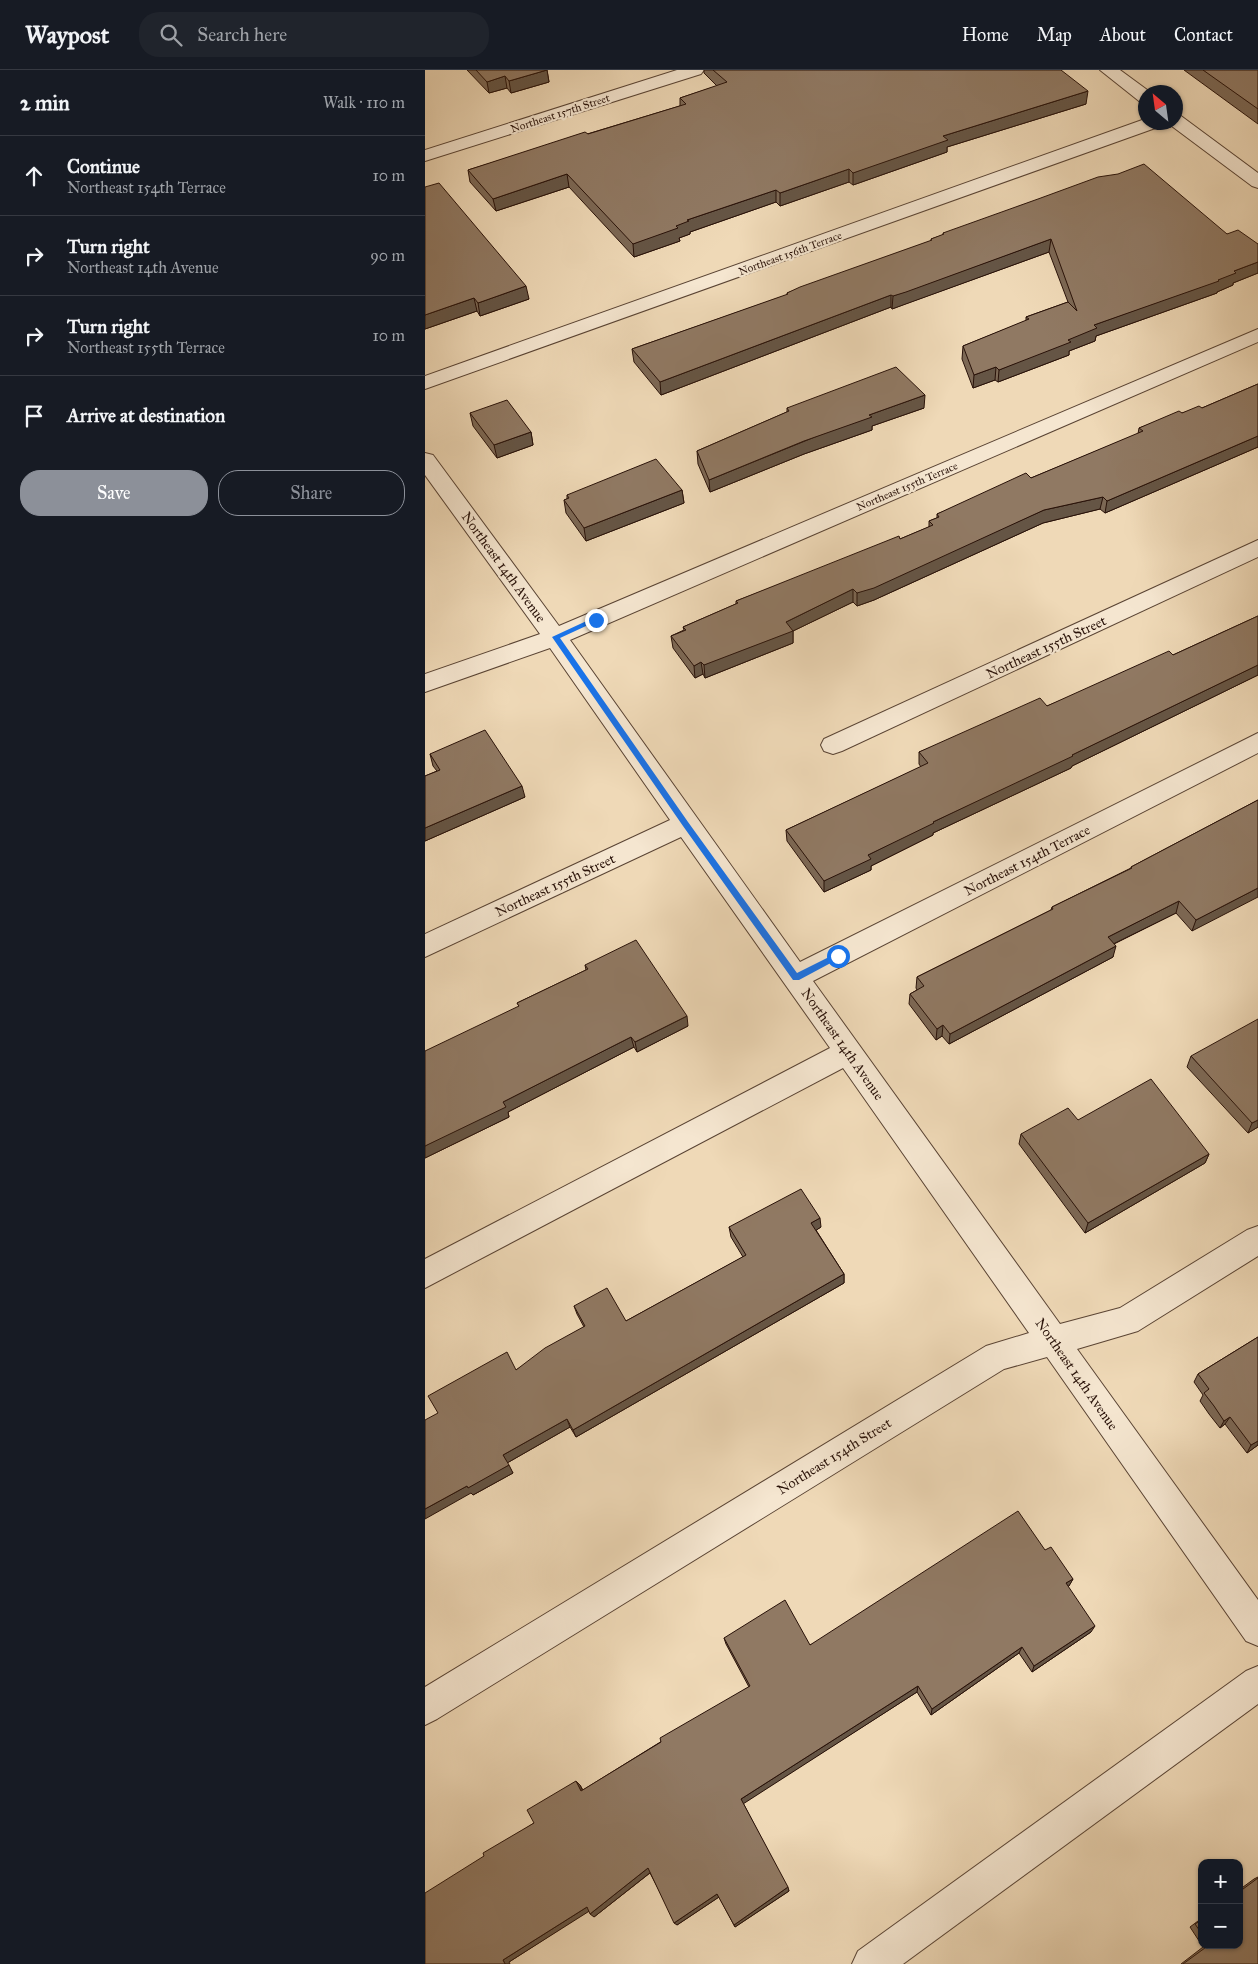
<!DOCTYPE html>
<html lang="en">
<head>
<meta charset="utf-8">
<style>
	:root { --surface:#171b24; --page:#20242c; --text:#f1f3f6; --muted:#9ea1a6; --line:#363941; --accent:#8c9099 }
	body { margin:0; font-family:"IM FELL Great Primer",serif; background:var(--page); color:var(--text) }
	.controls { position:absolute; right:15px; bottom:15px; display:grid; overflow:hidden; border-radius:10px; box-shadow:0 1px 4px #0004 }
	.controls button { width:45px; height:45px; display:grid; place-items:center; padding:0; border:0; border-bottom:1px solid var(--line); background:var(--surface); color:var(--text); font:25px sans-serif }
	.compass { position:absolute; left:713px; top:15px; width:45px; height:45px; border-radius:50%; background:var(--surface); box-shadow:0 1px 4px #0004; rotate:331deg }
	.stop { position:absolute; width:15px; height:15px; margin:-11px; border:4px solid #1a73e8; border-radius:50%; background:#fff }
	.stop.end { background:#1a73e8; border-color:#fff; box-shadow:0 1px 5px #0008 }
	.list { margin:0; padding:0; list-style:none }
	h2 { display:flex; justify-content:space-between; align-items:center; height:65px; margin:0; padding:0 20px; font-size:21px }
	h2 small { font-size:16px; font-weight:400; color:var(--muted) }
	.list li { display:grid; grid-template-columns:32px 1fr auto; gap:15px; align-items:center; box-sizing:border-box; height:80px; padding:0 20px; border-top:1px solid var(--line) }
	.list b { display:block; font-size:19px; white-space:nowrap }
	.list p { margin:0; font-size:16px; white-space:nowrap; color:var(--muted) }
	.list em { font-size:16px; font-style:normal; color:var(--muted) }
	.actions { display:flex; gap:10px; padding:15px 20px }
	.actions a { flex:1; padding:11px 0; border:1px solid var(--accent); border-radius:20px; text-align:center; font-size:18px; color:var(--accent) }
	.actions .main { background:var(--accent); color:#fff }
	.icon { flex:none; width:28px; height:28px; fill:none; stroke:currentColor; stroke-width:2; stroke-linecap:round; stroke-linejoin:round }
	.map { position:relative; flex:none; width:833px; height:1894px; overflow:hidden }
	header { display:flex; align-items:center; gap:30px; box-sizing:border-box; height:70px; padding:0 25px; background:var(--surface); border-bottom:1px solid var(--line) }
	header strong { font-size:24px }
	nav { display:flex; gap:28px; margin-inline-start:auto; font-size:18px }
	.search { width:350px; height:45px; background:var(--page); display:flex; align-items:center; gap:12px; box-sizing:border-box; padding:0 18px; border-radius:20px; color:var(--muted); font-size:19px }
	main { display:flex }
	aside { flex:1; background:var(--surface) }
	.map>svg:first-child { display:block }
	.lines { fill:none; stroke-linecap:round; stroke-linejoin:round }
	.minor-casing { stroke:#5a4434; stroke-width:2 }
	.minor { fill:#f5e6d0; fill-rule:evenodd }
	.wall { fill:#7c6855; stroke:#291209 }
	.shaded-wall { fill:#655545; stroke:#291209 }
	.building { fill:#907963; stroke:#291209 }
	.route { fill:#1a73e8 }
	.labels { text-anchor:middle; stroke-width:4.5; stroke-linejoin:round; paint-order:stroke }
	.far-street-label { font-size:11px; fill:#291209; stroke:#f5e6d0 }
	.street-label { font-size:14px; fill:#291209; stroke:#f5e6d0 }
</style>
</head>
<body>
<header>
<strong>Waypost</strong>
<div class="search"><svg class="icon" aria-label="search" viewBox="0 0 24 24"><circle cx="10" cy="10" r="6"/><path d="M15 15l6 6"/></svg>Search here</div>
<nav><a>Home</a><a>Map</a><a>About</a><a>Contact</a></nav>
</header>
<main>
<aside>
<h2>2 min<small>Walk · 110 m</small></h2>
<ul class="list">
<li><svg class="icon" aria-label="ahead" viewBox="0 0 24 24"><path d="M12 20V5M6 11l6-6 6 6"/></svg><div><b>Continue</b><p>Northeast 154th Terrace</p></div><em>10 m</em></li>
<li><svg class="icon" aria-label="right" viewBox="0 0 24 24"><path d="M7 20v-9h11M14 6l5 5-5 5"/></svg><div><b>Turn right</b><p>Northeast 14th Avenue</p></div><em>90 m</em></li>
<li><svg class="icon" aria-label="right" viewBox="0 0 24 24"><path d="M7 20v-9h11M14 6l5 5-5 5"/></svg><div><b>Turn right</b><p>Northeast 155th Terrace</p></div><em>10 m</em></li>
<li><svg class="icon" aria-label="arrive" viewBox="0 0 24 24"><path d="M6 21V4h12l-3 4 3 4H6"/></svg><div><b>Arrive at destination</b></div></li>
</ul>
<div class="actions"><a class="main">Save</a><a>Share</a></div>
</aside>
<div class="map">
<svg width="833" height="1894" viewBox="0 0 833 1894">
	<rect width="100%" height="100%" fill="#efd9b7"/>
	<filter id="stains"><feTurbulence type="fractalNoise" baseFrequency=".004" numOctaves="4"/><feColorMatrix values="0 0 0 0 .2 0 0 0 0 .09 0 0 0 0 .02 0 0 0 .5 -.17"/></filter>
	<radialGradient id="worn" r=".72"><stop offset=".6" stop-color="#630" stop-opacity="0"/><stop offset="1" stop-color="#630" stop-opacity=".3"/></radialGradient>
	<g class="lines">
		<g class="minor-casing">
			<g id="minor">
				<polygon points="252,0 279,0 276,4 0,91 0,80"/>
				<polygon points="675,0 695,0 725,22 720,22 720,32 714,31"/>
				<polygon points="750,45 756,46 833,103 833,118 827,116 744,54 743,52 750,52"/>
				<polygon points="720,49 720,52 739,52 736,56 0,319 0,306"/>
				<polygon points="833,259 833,272 145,570 375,892 833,663 833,683 388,911 635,1254 695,1238 822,1160 833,1156 833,1186 713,1261 652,1279 833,1530 833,1576 821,1571 622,1287 579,1299 12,1649 0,1655 0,1617 561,1276 604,1263 418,998 0,1218 0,1189 405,978 256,767 0,887 0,864 245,750 125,578 0,622 0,604 115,564 0,405 0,383 8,385 134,556"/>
				<polygon points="833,470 833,487 417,681 408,684 399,681 396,675 399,669"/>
				<polygon points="833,1596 833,1634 478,1894 427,1894 433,1881 821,1601"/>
			</g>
		</g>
		<use href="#minor" class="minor"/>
	</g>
	<g class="wall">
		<polygon points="42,0 122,0 124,12 86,23 82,18 64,23"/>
		<polygon points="279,0 636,0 661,34 522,77 522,82 428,115 424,112 355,136 351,132 265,162 265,164 254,168 255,171 209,187 144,117 71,141 45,112 43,100 255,36 255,28 292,16 279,3"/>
		<polygon points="759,0 833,0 833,54"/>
		<polygon points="0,117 104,229 55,246 52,241 0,259"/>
		<polygon points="518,163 802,164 833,174 833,203 808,213 808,215 792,222 792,223 671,266 670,271 644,281 644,285 573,312 570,310 548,318 537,289 538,276 601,251 601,247 643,232 624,182 480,234 467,239 466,237 236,325 209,292 207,279 362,225 362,223 506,171 506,169 518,165"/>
		<polygon points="833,314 833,377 680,443 675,439 618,453 449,530 432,536 428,532 368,561 368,573 280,608 278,604 270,608 248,578 246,566 259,560 258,557 311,534 311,531 475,469 504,457 504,451 512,448 512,444 606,408 713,364 714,358 757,343 777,338"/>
		<polygon points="362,338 499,338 447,356 447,360 379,384 285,422 273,394 272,381 362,342"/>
		<polygon points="45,343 106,362 108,375 72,388 48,356"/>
		<polygon points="257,420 259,433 161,471 141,443 139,430 142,429 142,425"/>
		<polygon points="833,546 833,605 647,696 646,698 508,763 508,765 446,796 446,800 399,822 362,771 361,760 496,697 494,694 494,682 622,636 748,585"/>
		<polygon points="5,684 100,727 0,771 0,706 12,701 8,696"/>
		<polygon points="833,730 767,861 751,843 689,874 688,887 524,974 517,966 511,970 484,934 485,924 492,920 491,918 492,907 626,840 627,837 706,798 706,797"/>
		<polygon points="160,895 263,956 212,982 209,977 83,1042 84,1047 0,1088 94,936 92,933 161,900"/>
		<polygon points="766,986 833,1057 823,1063 762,997"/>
		<polygon points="653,1050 784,1084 780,1093 660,1163 594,1074 596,1064"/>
		<polygon points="304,1157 396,1157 391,1160 419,1204 419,1213 151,1367 145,1357 82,1393 88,1403 48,1425 46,1423 91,1300 159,1257 152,1244 149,1236 201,1251 318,1187 306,1167"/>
		<polygon points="833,1267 833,1375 822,1383 800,1354 795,1358 784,1344 775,1331 778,1325 769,1312 773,1304"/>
		<polygon points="620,1480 648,1509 643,1517 666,1562 607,1602 594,1583 506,1645 492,1622 318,1733 364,1821 310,1857 294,1827 252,1855 225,1803 169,1847 163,1841 84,1892 0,1894 59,1786 109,1753 155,1715 158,1720 324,1617 301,1574 299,1568 385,1575"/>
		<polygon points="833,1807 833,1894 756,1894 778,1877 765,1857 777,1848 777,1875 814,1875 814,1820 829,1809"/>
	</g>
	<g class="shaded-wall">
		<polygon points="122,0 124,12 86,23 84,11"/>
		<polygon points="80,6 82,18 64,23 62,12"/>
		<polygon points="663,21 661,34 522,77 522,82 428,115 428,103 518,66"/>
		<polygon points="424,99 424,112 355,136 355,123"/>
		<polygon points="142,104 144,117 71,141 68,129"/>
		<polygon points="351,120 351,132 265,162 265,164 254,168 255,171 209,187 208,174 251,156 262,150"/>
		<polygon points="626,169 624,182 467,239 468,226"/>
		<polygon points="833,192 833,203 808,213 808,215 792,222 792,223 671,266 670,271 644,281 644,285 573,312 574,300 643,270 669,255 793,210 809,201"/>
		<polygon points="101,216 104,229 55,246 53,233"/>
		<polygon points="466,225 466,237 236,325 235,312"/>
		<polygon points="49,228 52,241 0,259 0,245"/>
		<polygon points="571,297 570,310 548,318 549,305"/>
		<polygon points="500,325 499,338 447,356 447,360 379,384 285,422 284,410 444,345"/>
		<polygon points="106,362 108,375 72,388 69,375"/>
		<polygon points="833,366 833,377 680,443 682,431"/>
		<polygon points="257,420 259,433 161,471 159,458"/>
		<polygon points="678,427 675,439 618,453 449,530 432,536 432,523 619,440"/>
		<polygon points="428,519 428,532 368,561 368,573 280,608 279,595 361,552"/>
		<polygon points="276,592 278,604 270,608 269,596"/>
		<polygon points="833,595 833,605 647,696 646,698 508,763 508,765 446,796 446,800 399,822 399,811 443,785 508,752"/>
		<polygon points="97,716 100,727 0,771 0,758"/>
		<polygon points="833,818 833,827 767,861 771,850"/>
		<polygon points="754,831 751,843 680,878 683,867"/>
		<polygon points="691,876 688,887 524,974 525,964"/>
		<polygon points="262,946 263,956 212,982 210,972"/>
		<polygon points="518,955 517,966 511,970 512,959"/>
		<polygon points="206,967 209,977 83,1042 84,1047 0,1088 0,1076 78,1032"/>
		<polygon points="833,1050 833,1057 823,1063 827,1053"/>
		<polygon points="784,1084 780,1093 660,1163 663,1153"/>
		<polygon points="395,1148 396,1157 387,1163 386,1153"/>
		<polygon points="419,1204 419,1213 151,1367 148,1360"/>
		<polygon points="805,1347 800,1354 795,1358 799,1351"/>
		<polygon points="142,1349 145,1357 82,1393 78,1385"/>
		<polygon points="833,1371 833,1375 822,1383 826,1375"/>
		<polygon points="84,1395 88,1403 48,1425 46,1423 0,1449 0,1439 42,1416"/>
		<polygon points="648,1509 644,1516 637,1520 641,1513"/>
		<polygon points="670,1556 666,1562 607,1602 609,1596"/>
		<polygon points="597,1577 594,1583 506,1645 507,1639"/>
		<polygon points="493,1616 492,1622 318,1734 316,1729"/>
		<polygon points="151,1711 155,1715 160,1726 156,1721"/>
		<polygon points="223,1798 226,1802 169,1847 165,1844"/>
		<polygon points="363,1817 364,1821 310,1857 309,1855"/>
		<polygon points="292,1824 294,1827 252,1855 249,1853"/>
		<polygon points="162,1837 166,1840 84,1892 85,1894 80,1894 78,1890"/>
	</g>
	<g class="building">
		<polygon points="51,0 122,0 84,11 80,6 62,12"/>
		<polygon points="288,0 636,0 663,21 518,66 523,70 428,103 424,99 355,123 351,120 262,150 264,151 251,156 253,158 208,174 142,104 68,129 43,100 160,62 163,64 261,34 255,28 302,12"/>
		<polygon points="778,0 833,0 833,39"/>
		<polygon points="719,94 802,164 813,160 833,174 833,192 809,201 811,203 793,210 794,211 669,255 672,258 643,270 646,272 574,300 571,297 549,305 538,276 604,249 601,247 643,232 652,241 626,169 481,222 468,226 466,225 235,312 207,279 363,224 362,223 375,217 507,170 506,169 519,164 518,163 613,129 673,107 693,104"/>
		<polygon points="14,113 101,216 53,233 49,228 0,245 0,117"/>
		<polygon points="471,297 500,325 444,345 447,347 379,371 284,410 272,381 364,341 362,338"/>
		<polygon points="833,314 833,366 682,431 678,427 619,440 449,518 432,523 428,519 361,552 368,561 279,595 276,592 269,596 246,566 261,560 258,557 313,533 311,531 474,466 475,469 508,455 504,451 514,447 512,444 601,403 606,408 718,361 714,358 754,341 757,343 774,336 777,338"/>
		<polygon points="82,330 106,362 69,375 45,343"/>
		<polygon points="231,389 257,420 159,458 139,430 144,428 142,425"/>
		<polygon points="833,546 833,595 647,685 648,686 508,752 509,753 443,785 446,789 399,811 361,760 503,693 494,682 615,628 622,636 744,581 748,585"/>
		<polygon points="60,660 97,716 0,758 0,706 15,700 5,684"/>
		<polygon points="833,730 833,818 771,850 754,831 683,867 691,876 525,964 518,955 512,959 485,924 499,916 492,907 628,839 627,837 707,798 706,797"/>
		<polygon points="211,870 262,946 210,972 206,967 78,1032 81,1037 0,1076 0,981 94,936 92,933 163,899 160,895"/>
		<polygon points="833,949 833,1050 827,1053 766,986"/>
		<polygon points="726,1009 784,1084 663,1153 596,1064 643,1038 653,1050"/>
		<polygon points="376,1119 395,1148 386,1153 419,1204 148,1360 142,1349 78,1385 84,1395 43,1418 42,1416 0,1439 0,1350 13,1343 3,1326 82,1282 91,1300 120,1278 160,1256 149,1236 182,1218 201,1251 321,1185 304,1157"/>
		<polygon points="833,1267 833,1371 826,1375 805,1347 799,1351 789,1336 779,1323 784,1319 773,1304"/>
		<polygon points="593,1441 620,1480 626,1477 648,1509 641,1513 670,1556 609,1596 597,1577 507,1639 493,1616 316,1729 363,1817 309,1855 292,1824 249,1853 223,1798 165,1844 162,1837 78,1890 80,1894 0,1894 0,1823 59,1786 58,1783 109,1753 102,1740 151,1711 156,1721 236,1672 235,1668 325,1616 299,1568 360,1530 385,1575"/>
		<polygon points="833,1808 833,1894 758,1894 784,1875 814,1875 814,1822"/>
		<polygon points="777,1850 777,1864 770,1854"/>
	</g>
	<polygon class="route" points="168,548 174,550 135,568 263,752 372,903 410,884 415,884 415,888 374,910 368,910 258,756 127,567"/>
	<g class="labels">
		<g class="far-street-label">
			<text transform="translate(135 43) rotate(-18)" y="4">Northeast 157th Street</text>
			<text transform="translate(365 183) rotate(-20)" y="4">Northeast 156th Terrace</text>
			<text transform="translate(482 416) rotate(-23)" y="4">Northeast 155th Terrace</text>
		</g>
		<g class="street-label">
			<text transform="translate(79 497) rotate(54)" y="5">Northeast 14th Avenue</text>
			<text transform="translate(621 577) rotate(-25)" y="5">Northeast 155th Street</text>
			<text transform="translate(602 790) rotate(-27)" y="5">Northeast 154th Terrace</text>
			<text transform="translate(130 815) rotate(-25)" y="5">Northeast 155th Street</text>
			<text transform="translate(418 974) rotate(55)" y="5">Northeast 14th Avenue</text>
			<text transform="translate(652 1304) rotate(55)" y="5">Northeast 14th Avenue</text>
			<text transform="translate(409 1386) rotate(-32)" y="5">Northeast 154th Street</text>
		</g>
	</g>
	<rect width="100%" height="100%" filter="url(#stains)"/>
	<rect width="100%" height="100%" fill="url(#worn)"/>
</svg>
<div class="controls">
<button>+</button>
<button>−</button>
</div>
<svg class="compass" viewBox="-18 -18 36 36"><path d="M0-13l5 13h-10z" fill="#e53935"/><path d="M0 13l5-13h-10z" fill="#9ea1a6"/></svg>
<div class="stop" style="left:413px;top:886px"></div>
<div class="stop end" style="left:171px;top:550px"></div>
</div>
</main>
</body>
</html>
